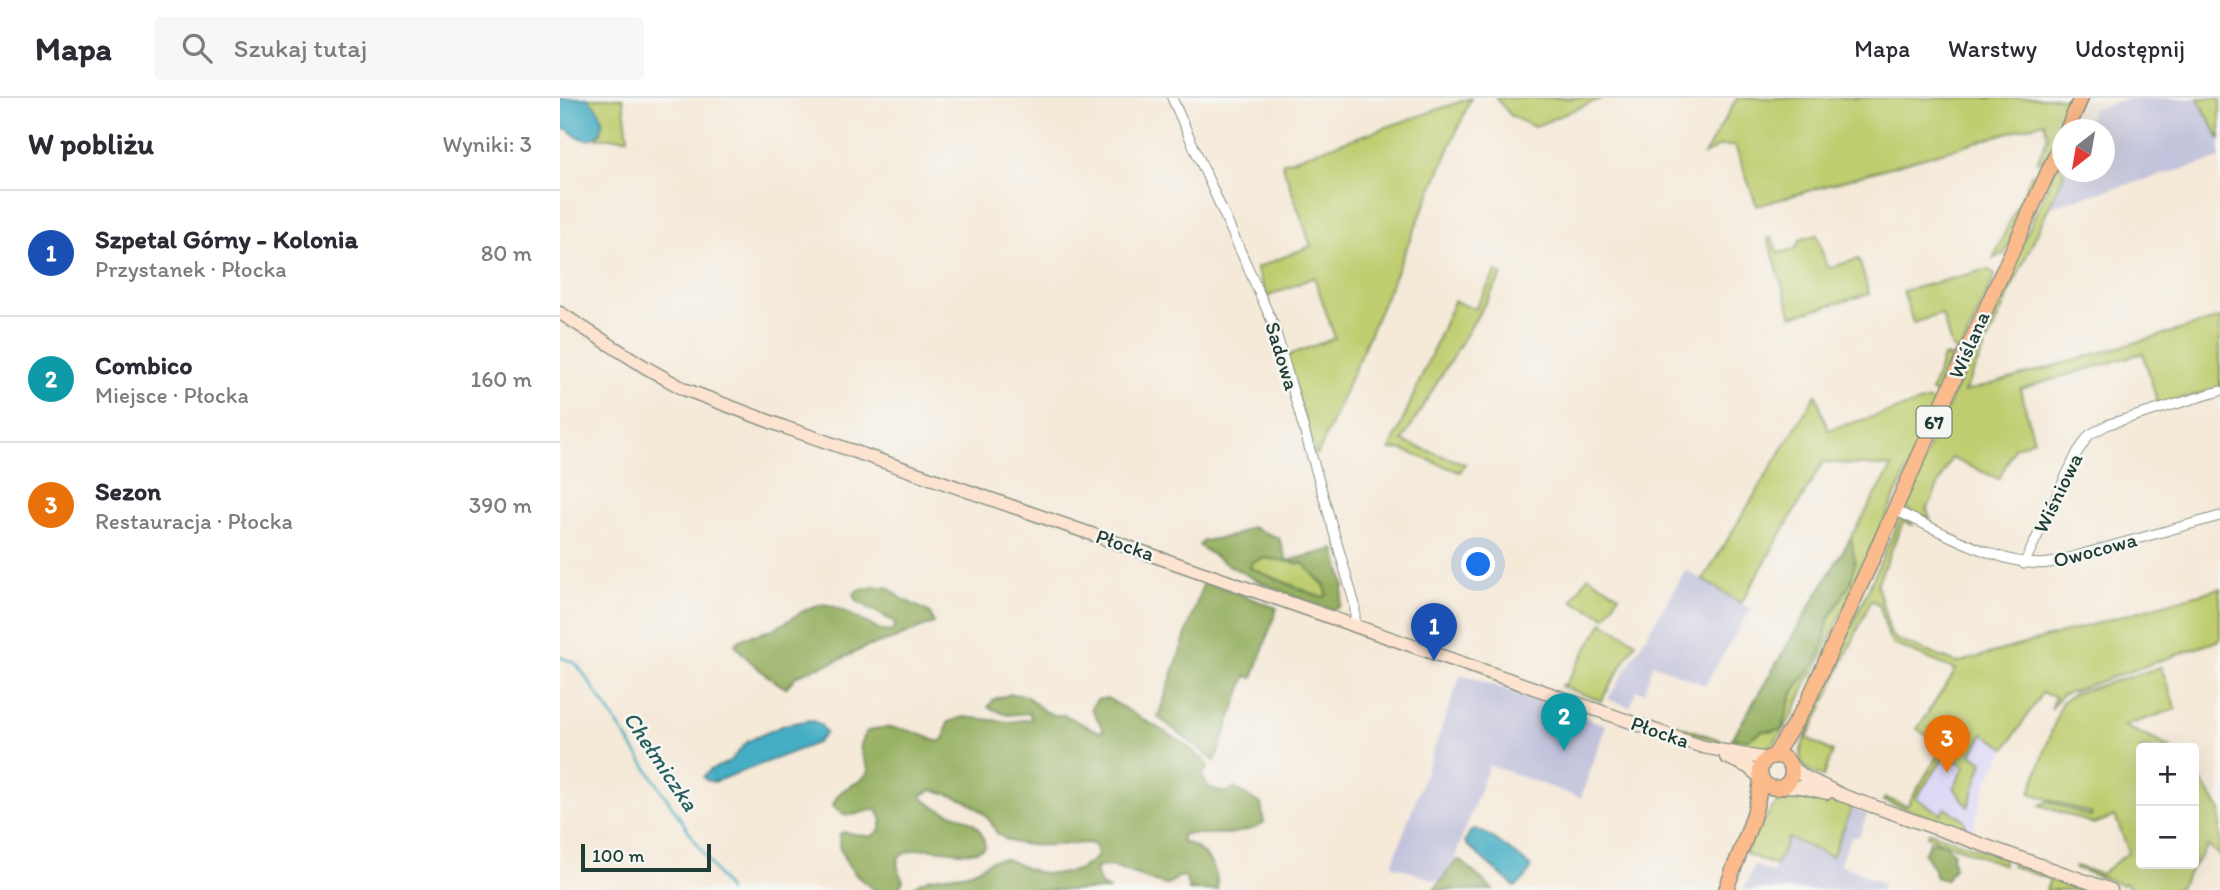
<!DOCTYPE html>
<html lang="pl">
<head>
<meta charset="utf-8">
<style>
	:root { --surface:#fff; --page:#f7f7f7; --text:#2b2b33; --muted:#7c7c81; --line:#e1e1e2; --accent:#d93025 }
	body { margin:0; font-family:Itim,sans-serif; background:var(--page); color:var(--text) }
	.controls { position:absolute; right:21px; bottom:21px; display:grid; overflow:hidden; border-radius:7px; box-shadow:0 7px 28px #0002 }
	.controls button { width:63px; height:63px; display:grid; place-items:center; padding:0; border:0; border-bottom:2px solid var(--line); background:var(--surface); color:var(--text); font:35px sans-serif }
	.compass { position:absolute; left:1492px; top:21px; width:63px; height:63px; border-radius:50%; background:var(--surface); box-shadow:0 7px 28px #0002; rotate:211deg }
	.scale { position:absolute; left:21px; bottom:18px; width:130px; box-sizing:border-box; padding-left:7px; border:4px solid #1f3d34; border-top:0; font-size:19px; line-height:24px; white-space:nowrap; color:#1f3d34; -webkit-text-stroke:5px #f6f6f2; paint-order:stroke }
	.you { position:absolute; left:919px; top:467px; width:24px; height:24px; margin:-18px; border:5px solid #fff; border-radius:50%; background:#1a73e8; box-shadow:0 0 0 10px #1a73e833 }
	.badge { display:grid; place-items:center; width:46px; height:46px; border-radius:50%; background:var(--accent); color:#fff; font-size:23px; font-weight:700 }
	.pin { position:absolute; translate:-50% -58px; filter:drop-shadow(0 2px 4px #0008) }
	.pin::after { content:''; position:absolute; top:37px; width:24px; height:21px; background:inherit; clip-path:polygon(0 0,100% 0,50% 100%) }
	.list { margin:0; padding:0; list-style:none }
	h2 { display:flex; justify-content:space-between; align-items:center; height:91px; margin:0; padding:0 28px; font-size:30px }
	h2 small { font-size:23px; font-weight:400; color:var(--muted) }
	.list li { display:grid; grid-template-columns:46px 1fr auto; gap:21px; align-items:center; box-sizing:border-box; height:126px; padding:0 28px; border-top:2px solid var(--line) }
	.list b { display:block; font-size:26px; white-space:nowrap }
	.list p { margin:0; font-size:23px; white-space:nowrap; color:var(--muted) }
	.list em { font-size:23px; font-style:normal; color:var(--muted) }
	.icon { flex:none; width:38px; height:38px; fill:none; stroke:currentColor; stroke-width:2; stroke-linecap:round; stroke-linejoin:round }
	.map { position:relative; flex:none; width:1660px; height:792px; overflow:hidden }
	header { display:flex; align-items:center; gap:42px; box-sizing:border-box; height:98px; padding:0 35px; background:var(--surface); border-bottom:2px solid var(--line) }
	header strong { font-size:33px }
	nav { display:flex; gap:38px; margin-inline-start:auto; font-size:24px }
	.search { width:490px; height:63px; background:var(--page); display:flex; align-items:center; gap:18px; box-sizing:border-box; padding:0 24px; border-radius:7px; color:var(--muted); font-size:26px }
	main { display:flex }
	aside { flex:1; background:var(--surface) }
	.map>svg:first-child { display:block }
	.built { fill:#dcd6f6 }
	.industrial { fill:#c2c2dc }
	.green { fill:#bfcd6f; stroke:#6f8552; stroke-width:2 }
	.forest { fill:#97b062; stroke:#5b764b; stroke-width:2; fill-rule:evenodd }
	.water { fill:#45aec5; stroke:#32767c; stroke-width:2 }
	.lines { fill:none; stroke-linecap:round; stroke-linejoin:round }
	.stream { stroke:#45aec5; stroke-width:2.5 }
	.street-casing { stroke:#8a9386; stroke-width:11 }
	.secondary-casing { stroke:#8a9386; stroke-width:15 }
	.primary-casing { stroke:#8a9386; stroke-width:17 }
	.street { stroke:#fff; stroke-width:9 }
	.secondary { stroke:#fde4d1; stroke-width:12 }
	.primary { stroke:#fbbb8c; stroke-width:14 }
	.labels { text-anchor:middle; stroke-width:5; stroke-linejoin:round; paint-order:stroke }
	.shield { fill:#f6f6f2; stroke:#60746d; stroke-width:2 }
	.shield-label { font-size:19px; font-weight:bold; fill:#1f3d34 }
	.street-label { font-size:21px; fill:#1f3d34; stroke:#f6f6f2 }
	.water-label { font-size:23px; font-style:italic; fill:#2a5f60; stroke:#f6f6f2 }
</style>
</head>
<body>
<header>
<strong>Mapa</strong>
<div class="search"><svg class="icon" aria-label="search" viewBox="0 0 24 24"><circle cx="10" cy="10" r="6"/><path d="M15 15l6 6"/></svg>Szukaj tutaj</div>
<nav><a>Mapa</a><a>Warstwy</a><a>Udostępnij</a></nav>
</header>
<main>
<aside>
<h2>W pobliżu<small>Wyniki: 3</small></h2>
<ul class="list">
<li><span class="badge" style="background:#1a4fb4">1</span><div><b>Szpetal Górny - Kolonia</b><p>Przystanek · Płocka</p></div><em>80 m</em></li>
<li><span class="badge" style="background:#0f9aa8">2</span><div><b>Combico</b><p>Miejsce · Płocka</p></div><em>160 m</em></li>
<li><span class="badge" style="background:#e8710a">3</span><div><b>Sezon</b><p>Restauracja · Płocka</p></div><em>390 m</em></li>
</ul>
</aside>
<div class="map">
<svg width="1660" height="792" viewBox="0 0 1660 792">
	<rect width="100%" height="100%" fill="#f6f6f2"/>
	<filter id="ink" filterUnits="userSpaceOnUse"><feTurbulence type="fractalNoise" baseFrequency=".0143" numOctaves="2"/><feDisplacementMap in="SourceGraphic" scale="14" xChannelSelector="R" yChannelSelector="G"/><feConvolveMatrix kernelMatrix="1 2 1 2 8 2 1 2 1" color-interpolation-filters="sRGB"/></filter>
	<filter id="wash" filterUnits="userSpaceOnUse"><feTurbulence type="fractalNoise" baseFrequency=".00686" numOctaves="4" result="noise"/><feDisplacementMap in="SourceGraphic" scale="28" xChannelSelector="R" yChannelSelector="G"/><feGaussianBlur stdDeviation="1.57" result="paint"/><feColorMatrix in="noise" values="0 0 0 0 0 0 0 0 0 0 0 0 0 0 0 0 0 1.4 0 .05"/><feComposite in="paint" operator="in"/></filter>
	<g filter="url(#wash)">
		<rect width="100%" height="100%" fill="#f5e9d8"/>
		<polygon class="built" points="1424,636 1446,650 1427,683 1412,732 1347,709 1383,648"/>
		<g class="industrial">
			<polygon points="1570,0 1638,0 1660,42 1660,61 1490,108 1505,74 1545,74 1545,32 1524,31 1533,11"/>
			<polygon points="1126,472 1191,511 1145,587 1093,566 1084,594 1076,592 1070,609 1048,601"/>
			<polygon points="901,576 1046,627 1021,700 929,667 885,786 832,767"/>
			<polygon points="1292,711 1307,716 1299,739 1291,739 1279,766 1321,785 1323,792 1184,792 1194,767 1213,775 1228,740 1272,759"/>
		</g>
		<g class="green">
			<polygon points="0,0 63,0 68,40 37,40 42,34"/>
			<polygon points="911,0 758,356 755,357 726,258 775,240 754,179 707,199 696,170 751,148 722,65"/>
			<polygon points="936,0 1042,0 974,29 951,18"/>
			<polygon points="1177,0 1515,0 1488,60 1477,64 1488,39 1484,24 1197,108 1175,48 1160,48 1144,57"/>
			<polygon points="1638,0 1660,0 1660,42"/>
			<polygon points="1502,56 1503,74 1505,74 1427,244 1420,240"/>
			<polygon points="1472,75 1479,80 1444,156 1433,161"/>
			<polygon points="1257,137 1267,170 1299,161 1309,196 1232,218 1208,141 1212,140 1218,155 1235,151 1241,141"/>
			<polygon points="1425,172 1429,172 1435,177 1401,253 1392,251 1382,216 1353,225 1343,193"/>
			<polygon points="936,173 942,177 842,343 905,366 900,374 840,351 830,352 894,203 915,211"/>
			<polygon points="1660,220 1660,290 1598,307 1583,255 1460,291 1474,342 1454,350 1439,381 1391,360 1367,412 1370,421 1341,409 1417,246 1425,249 1404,294"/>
			<polygon points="1387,258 1395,261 1379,297 1371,294 1383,259"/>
			<path d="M1256 296 1268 332 1369 302 1377 307 1255 574 1248 582 1232 618 1214 645C1208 649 1201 652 1193 651 1164 649 1129 634 1102 624V622L1169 645 1172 641H1188L1203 633H1213L1229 607 1235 591 1251 571 1264 544 1268 522 1281 502 1292 451 1291 439 1332 369 1263 364 1181 505 1143 482Z"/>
			<polygon points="1340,420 1351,423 1353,427 1343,424 1317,486 1331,537 1337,542 1397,565 1660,490 1660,542 1501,597 1491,612 1495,599 1482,595 1446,650 1424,636 1411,656 1423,664 1408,709 1394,690 1405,668 1386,657 1356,700 1381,716 1385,710 1402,720 1405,725 1403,731 1323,703 1325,700 1347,708 1383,649 1357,631 1396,572 1333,546 1329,541 1319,506 1311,502 1265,604 1260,600"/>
			<polygon points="705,460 744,466 765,488 767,497 764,499 755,497 690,470 692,464"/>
			<polygon points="1028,478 1059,497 1046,519 1012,503"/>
			<polygon points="1043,524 1076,544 1041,603 1001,588 1002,586 1005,587"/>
			<polygon points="1601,569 1616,611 1564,628 1612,650 1581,650 1581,766 1634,766 1634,672 1660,711 1660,758 1648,748 1617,792 1576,792 1568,789 1569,787 1565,785 1563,787 1515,770 1516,768 1541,776 1569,754 1555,718 1534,726 1480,707 1488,703 1531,719 1532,716 1470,695 1502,604 1516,595"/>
			<path d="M1258 604 1263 608 1247 640 1273 654 1263 679C1249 673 1238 669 1241 652Z"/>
			<path d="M1236 696 1245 698 1246 696 1293 707 1272 759 1228 740 1216 768 1187 756 1186 754C1189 744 1195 738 1200 729 1211 711 1214 703 1236 696Z"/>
			<polygon points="1370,734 1444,760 1444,767 1367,738"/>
			<polygon points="1453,764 1538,792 1486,792 1490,781 1451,768"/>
		</g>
		<g class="forest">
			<path d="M691 429 719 440 727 463 775 451 784 487 780 508 774 512C730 500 677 475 639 448L643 443 673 438ZM705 460 744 466 765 488 767 497 764 499 755 497 690 470 692 464Z"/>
			<polygon points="1291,439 1295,464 1291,484 1268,522 1264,544 1256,565 1240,584 1231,598 1223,630 1219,632 1203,633 1188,641 1172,641"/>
			<polygon points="644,483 717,510 693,580 686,578 655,663 598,619"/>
			<path d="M316 489H327L344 502 369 514 374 525 331 542 306 549 279 562 247 573 235 579 226 590C212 583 183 559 175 546 185 536 202 537 215 530 230 524 242 510 259 507 279 503 307 531 330 534L335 529 334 524 297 503 294 496 298 492Z"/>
			<path d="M451 596 466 598 484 613 494 617H504L539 634 544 632 531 610 537 602 547 600 622 644 645 663 648 669 642 678 648 689 662 694H669L674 690 701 706 704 725C681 740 649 735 623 736L621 743C642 749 660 769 657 792H629L626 780 620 778 607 787C586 785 555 760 535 771 537 781 540 789 550 792H350C373 771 392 783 416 772 425 767 430 761 441 761 448 760 454 765 461 768 485 780 518 779 536 759V749L531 745C506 745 459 754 439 737 435 734 433 727 430 723 415 703 396 698 373 692L361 697C376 721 422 710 425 749 403 765 367 738 339 759L337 767 343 783 337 792H314L297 778 286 764 279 748 280 736 284 734 311 739 320 732 322 722 317 711C300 713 288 725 273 708 279 686 300 689 309 673 302 654 296 654 306 634 328 624 357 633 378 644L384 641 388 624 403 619 449 624 472 621 469 615 447 617 428 609 434 601Z"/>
			<polygon points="1370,743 1384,745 1394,755 1392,758 1394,770 1386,782 1375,779 1374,771 1364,756"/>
			<polygon points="897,762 901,763 933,792 874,792"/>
		</g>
		<g class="water">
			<path d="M0 0H27C61 27 31 58 8 31H0Z"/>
			<polygon points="250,622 260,626 266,635 257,645 154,684 146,682 143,679 150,672 169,664 188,643 224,627"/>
			<path d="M914 731C927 733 959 759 971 769 968 778 963 784 955 789L907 747 905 744 910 734Z"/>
		</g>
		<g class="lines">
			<polyline class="stream" points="0,559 15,565 24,576 168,792"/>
		</g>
	</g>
	<g filter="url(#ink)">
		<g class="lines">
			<g class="street-casing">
				<g id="street">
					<polyline points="612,0 714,228 795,507 795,528"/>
					<path d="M1334 412C1375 430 1448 472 1490 465L1660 418"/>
					<polyline points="1464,466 1517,355 1529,337 1549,326 1660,293"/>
				</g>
			</g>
			<g class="secondary-casing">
				<g id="secondary">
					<polyline points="0,215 85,269 124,291 224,329 1117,640 1143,649 1207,661"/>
					<polyline points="1166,659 1188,669 1201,680"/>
					<polyline points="1232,669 1245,679 1284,698 1551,792"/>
					<polyline points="1224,688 1241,689 1267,695"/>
				</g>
			</g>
			<g class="primary-casing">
				<g id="primary">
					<polyline points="1507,32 1521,0"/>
					<polyline points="1214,658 1246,607 1503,41"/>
					<circle cx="1216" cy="674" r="16"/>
					<path d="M1166 792C1178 755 1198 719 1201 680"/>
				</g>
			</g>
			<use href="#street" class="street"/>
			<use href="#secondary" class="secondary"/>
			<use href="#primary" class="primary"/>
		</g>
	</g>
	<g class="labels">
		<rect class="shield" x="1356.5" y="308.5" width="35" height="31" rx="5"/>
		<g class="shield-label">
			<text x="1374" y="331">67</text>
		</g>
		<g class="street-label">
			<text transform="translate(1409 247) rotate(-66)" y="7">Wiślana</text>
			<text transform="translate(722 258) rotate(73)" y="7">Sadowa</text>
			<text transform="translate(1498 395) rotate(-64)" y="7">Wiśniowa</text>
			<text transform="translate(565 447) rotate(19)" y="7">Płocka</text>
			<text transform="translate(1535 452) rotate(-15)" y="7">Owocowa</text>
			<text transform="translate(1100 634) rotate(19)" y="7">Płocka</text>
		</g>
		<g class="water-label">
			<text transform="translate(101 663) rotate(56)" y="8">Chełmiczka</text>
		</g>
	</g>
</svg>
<div class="controls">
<button>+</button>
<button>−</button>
</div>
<svg class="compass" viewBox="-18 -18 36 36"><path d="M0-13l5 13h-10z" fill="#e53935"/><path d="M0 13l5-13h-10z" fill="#7c7c81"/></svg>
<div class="scale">100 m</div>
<div class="you"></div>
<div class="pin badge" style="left:874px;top:563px;background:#1a4fb4">1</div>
<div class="pin badge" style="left:1004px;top:653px;background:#0f9aa8">2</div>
<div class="pin badge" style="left:1387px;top:675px;background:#e8710a">3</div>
</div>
</main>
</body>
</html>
